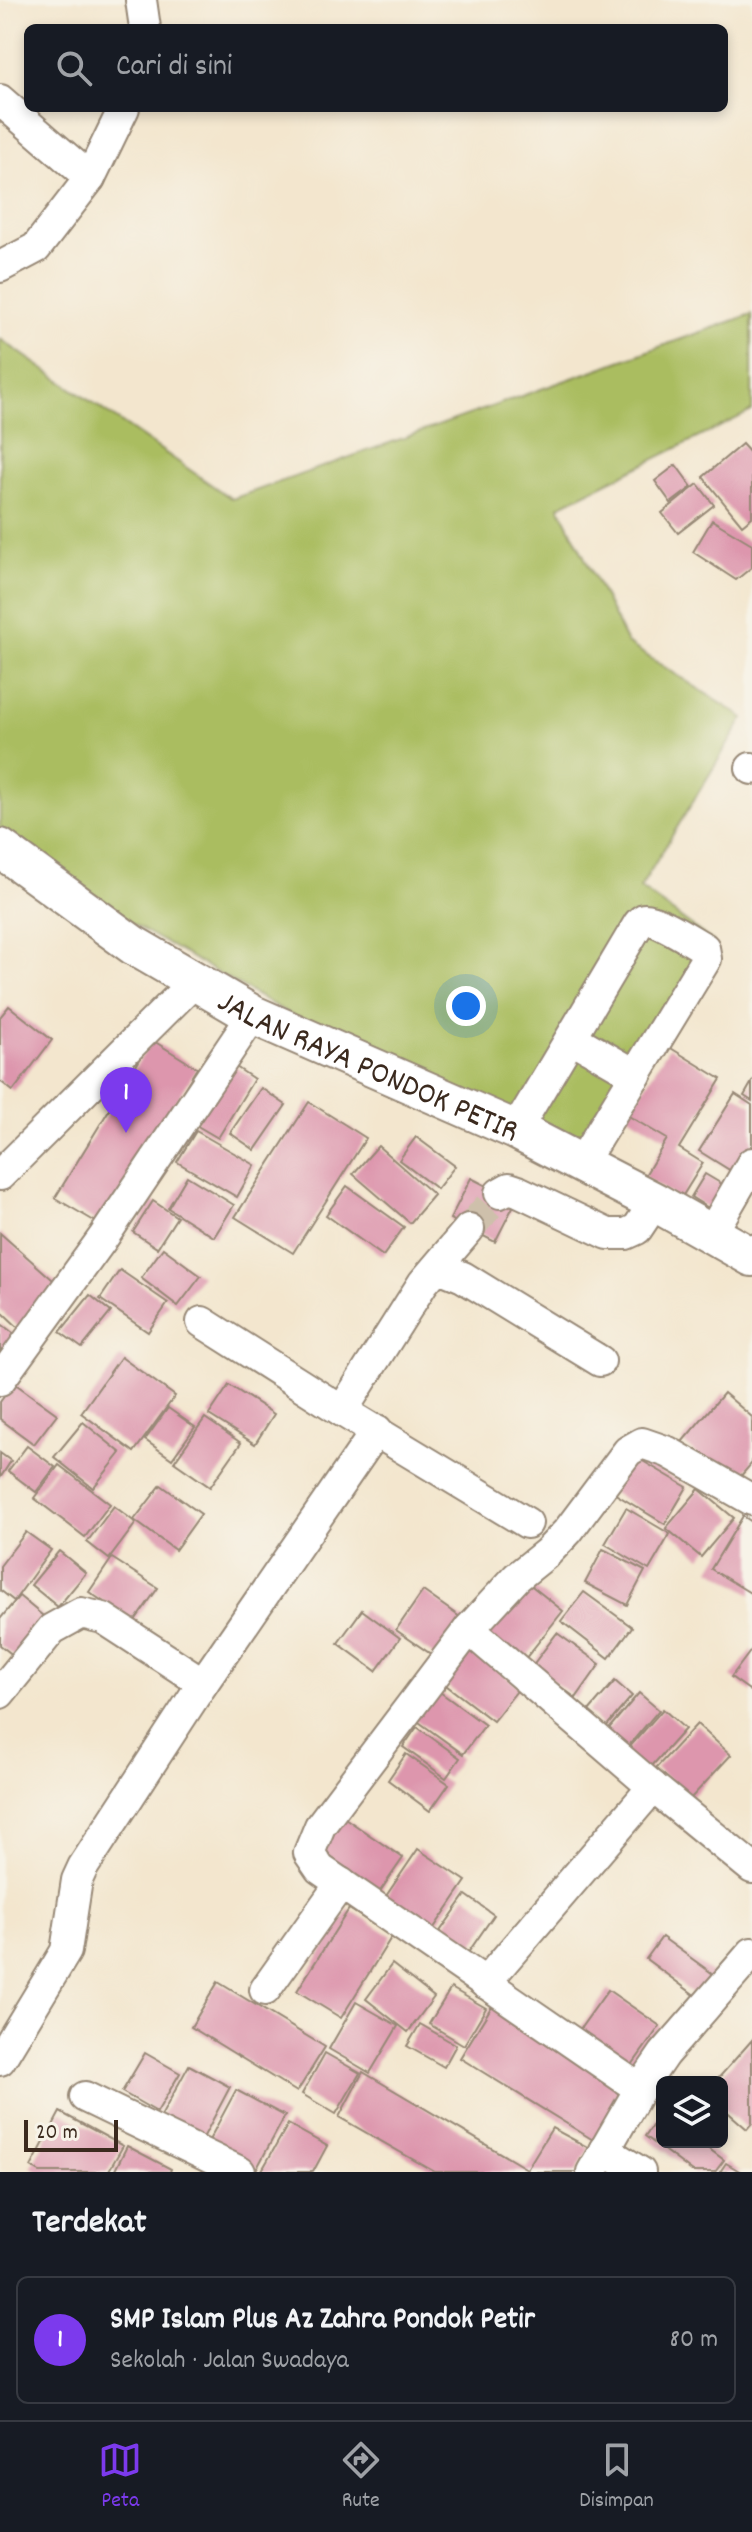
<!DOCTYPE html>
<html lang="id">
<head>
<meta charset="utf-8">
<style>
	:root { --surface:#171b24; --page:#242831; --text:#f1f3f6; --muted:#9ea1a6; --line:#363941; --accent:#7c3aed }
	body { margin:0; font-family:Dekko,sans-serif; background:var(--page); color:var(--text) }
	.controls { position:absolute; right:24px; bottom:24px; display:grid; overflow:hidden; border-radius:12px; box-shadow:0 4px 12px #0003 }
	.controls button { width:72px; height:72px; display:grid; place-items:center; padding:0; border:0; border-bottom:2px solid var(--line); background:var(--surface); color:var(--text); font:40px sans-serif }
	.scale { position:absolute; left:24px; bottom:20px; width:94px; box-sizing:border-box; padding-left:8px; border:4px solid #3b2a1e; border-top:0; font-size:22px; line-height:28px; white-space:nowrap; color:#3b2a1e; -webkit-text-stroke:6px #f7f3e8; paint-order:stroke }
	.you { position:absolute; left:466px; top:1006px; width:28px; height:28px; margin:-20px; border:6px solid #fff; border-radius:50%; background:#1a73e8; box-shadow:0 0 0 12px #1a73e833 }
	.badge { display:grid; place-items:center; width:52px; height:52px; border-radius:50%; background:var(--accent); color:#fff; font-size:26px; font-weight:700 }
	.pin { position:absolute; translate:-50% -66px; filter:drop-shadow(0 2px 4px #0008) }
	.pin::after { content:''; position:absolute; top:42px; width:28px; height:24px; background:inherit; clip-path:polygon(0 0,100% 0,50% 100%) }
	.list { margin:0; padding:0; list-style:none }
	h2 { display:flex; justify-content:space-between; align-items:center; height:104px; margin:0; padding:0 32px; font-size:34px }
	h2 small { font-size:26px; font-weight:400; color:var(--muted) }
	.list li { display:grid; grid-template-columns:52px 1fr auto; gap:24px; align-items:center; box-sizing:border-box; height:128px; margin:0 16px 16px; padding:0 16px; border:2px solid var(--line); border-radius:12px }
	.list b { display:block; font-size:30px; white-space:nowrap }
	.list p { margin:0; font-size:26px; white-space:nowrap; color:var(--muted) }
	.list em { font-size:26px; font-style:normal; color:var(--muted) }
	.icon { flex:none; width:44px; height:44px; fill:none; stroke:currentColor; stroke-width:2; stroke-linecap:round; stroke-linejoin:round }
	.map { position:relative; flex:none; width:752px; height:2172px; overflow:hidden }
	.search { position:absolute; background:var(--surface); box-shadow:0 4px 12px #0003; left:24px; right:24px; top:24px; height:88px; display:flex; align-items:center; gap:20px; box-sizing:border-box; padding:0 28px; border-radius:12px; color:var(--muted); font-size:30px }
	.sheet { height:248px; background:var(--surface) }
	nav { display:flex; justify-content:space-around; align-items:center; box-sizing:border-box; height:112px; border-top:2px solid var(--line); background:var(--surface); font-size:22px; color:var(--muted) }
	nav a { display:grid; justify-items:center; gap:4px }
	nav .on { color:var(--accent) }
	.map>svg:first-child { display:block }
	.green { fill:#aabd60; stroke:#72743f; stroke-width:2 }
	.building { fill:#dd96ad }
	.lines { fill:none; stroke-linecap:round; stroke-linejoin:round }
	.minor-tunnel { stroke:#cec0ab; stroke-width:30; stroke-dasharray:30 15; stroke-linecap:butt }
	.minor-casing { stroke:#978876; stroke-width:34 }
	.major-casing { stroke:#978876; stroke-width:42 }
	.minor { stroke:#fff; stroke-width:30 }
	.major { stroke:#fff; stroke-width:38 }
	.labels { text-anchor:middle; stroke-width:8; stroke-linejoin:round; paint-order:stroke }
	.street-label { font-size:32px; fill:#3b2a1e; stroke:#f7f3e8 }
</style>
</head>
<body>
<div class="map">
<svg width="752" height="2172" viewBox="0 0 752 2172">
	<rect width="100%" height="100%" fill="#f7f3e8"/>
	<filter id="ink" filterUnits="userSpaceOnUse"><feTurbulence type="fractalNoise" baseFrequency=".0125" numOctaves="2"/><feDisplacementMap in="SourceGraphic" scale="16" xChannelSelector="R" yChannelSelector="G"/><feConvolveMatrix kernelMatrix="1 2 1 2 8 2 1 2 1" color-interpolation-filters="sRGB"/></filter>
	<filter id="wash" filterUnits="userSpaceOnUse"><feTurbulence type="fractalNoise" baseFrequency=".006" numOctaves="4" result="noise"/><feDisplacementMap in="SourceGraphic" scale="32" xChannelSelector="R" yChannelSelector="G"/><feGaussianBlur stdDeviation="1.8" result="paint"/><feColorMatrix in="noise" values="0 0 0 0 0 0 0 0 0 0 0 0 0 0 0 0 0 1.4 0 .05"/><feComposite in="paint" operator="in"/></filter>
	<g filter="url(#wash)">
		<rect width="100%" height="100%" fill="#f3e6ce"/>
		<polygon class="green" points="752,314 752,411 559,506 627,643 744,718 640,888 713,942 559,1169 0,848 0,339 232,499"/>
		<g id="blocks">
			<g class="building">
				<polygon points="742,444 752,455 752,517 742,525 703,477"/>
				<polygon points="676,465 692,487 671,503 655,481"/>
				<polygon points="698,484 714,505 678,533 662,513"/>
				<polygon points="712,520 752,544 752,567 736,580 693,552"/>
				<polygon points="9,1006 52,1040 13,1091 0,1081 0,1017"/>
				<polygon points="152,1040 197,1068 101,1225 55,1198"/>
				<polygon points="669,1047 721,1079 679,1148 703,1163 680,1200 644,1177 667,1139 627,1115"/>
				<polygon points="230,1063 254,1079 218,1138 194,1124"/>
				<polygon points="752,1082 752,1101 744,1096"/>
				<polygon points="261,1088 286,1105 255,1150 230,1133"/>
				<polygon points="735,1094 752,1105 752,1148 736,1174 699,1151"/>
				<polygon points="309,1102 366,1138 293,1253 235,1217"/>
				<polygon points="196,1131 255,1165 237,1197 177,1162"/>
				<polygon points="416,1137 455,1166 437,1189 399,1160"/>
				<polygon points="378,1146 434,1195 410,1223 353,1174"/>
				<polygon points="705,1174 732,1190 718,1214 691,1197"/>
				<polygon points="187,1176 234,1205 214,1237 168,1208"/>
				<polygon points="471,1178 516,1201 495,1242 450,1219"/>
				<polygon points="347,1186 404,1227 383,1256 326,1215"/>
				<polygon points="153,1201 177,1217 157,1248 133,1232"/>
				<polygon points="0,1233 61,1287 22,1331 0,1310"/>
				<polygon points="163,1248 201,1276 178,1306 141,1278"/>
				<polygon points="120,1270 168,1303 148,1332 100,1299"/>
				<polygon points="90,1295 111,1312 82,1348 60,1332"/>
				<polygon points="0,1323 21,1339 0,1367"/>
				<polygon points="121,1357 175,1396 134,1452 81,1413"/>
				<polygon points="14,1383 57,1414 34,1444 0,1419 0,1402"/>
				<polygon points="229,1385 274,1414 255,1444 209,1415"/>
				<polygon points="724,1393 752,1417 752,1463 733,1485 682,1442"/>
				<polygon points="168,1408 195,1427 172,1459 145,1440"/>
				<polygon points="205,1418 241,1443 210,1487 174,1462"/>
				<polygon points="83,1422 121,1453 93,1488 54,1457"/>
				<polygon points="27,1446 55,1467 36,1492 8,1471"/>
				<polygon points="0,1453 11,1461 0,1478"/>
				<polygon points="634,1456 687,1487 665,1524 612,1492"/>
				<polygon points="59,1465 110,1504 85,1537 34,1498"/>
				<polygon points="161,1485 201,1514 175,1550 134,1520"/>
				<polygon points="699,1489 734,1518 701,1557 666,1528"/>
				<polygon points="114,1506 136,1523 109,1559 87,1542"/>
				<polygon points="626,1508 670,1534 649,1570 605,1544"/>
				<polygon points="743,1516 752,1522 752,1594 711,1569"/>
				<polygon points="26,1532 51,1550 14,1601 0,1590 0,1566"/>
				<polygon points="603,1549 645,1571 627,1605 585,1583"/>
				<polygon points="59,1551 86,1573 58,1607 31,1585"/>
				<polygon points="112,1558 158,1588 134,1622 89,1592"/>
				<polygon points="523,1579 563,1611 521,1664 481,1633"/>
				<polygon points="423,1591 467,1622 441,1661 396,1630"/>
				<polygon points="584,1592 632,1627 609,1658 561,1621"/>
				<polygon points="19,1596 49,1621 18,1659 0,1645 0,1619"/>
				<polygon points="362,1610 400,1638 376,1671 338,1643"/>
				<polygon points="557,1633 600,1664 576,1698 532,1666"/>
				<polygon points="465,1645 520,1687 493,1721 438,1679"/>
				<polygon points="752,1649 752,1692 731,1677"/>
				<polygon points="615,1681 632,1696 605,1728 588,1712"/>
				<polygon points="433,1687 485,1725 463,1754 412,1717"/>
				<polygon points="639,1693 659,1710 619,1757 599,1740"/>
				<polygon points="663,1709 685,1729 642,1777 620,1758"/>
				<polygon points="697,1724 731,1755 690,1799 656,1768"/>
				<polygon points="417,1727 460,1758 446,1778 403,1747"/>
				<polygon points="406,1754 449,1784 430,1811 388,1780"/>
				<polygon points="339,1814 403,1858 376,1897 312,1853"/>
				<polygon points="418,1849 466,1881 429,1935 382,1902"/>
				<polygon points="466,1895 494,1915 465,1957 436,1937"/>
				<polygon points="349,1909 392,1936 341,2018 297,1991"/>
				<polygon points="662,1937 713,1974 696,1996 646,1959"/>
				<polygon points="392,1964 434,1997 408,2032 366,1999"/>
				<polygon points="218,1982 325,2047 297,2092 191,2027"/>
				<polygon points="451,1988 486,2008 464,2045 429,2024"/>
				<polygon points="608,1990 660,2026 627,2072 575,2036"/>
				<polygon points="356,2002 398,2026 370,2073 329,2049"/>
				<polygon points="492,2006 630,2092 598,2143 460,2058"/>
				<polygon points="420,2024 456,2045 444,2067 407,2046"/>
				<polygon points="752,2040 752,2123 747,2129 722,2107 722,2082 715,2082"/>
				<polygon points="145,2053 180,2073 157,2112 122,2092"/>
				<polygon points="325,2053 360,2073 336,2114 302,2094"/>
				<polygon points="189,2065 230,2087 202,2140 160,2118"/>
				<polygon points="363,2072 527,2169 552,2128 589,2148 576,2172 435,2172 339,2117"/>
				<polygon points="236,2090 285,2116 256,2170 207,2144"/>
				<polygon points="60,2112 123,2146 108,2172 40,2172 31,2167"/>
				<polygon points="662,2112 662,2142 706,2142 704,2145 724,2160 715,2172 693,2172 645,2136"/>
				<polygon points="288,2124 327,2146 313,2172 261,2172"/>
				<polygon points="127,2146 171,2169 170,2172 114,2172"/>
				<polygon points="726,2163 741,2172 720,2172"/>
			</g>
		</g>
	</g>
	<g filter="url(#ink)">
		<use href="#blocks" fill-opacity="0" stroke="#978876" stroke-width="2"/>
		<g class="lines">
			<polyline class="minor-tunnel" points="469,1229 500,1193"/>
			<g class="minor-casing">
				<g id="minor">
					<polyline points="141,0 145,28"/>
					<polyline points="0,100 90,178"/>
					<polyline points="0,267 36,248 90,178 124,108"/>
					<polyline points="751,768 752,769"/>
					<polyline points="572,1038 636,1075"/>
					<path d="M516 1130 639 923C640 922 642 920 644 919 655 917 693 942 704 948L706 959 581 1164"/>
					<polyline points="0,1175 195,981"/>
					<polyline points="500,1193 509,1188 518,1191 608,1234 626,1234 637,1229 655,1202"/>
					<polyline points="711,1234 752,1163"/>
					<polyline points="435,1270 446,1270 463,1277 600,1361"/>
					<polyline points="202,1322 342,1411 527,1523"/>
					<polyline points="0,1380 103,1238 253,1015"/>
					<polyline points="342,1411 423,1283 469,1229"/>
					<polyline points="469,1629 653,1787 752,1868"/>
					<polyline points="0,1693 52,1629 81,1613 103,1618 203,1683"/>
					<polyline points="485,1983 653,1787"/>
					<polyline points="265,1990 341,1883"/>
					<polyline points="0,2060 66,1951 77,1880 83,1867 203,1683 377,1430"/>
					<polyline points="640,2089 320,1869 309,1853 320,1826 469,1629 517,1577 547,1553 568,1531 628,1451 642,1443 668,1452 752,1500"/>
					<polyline points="85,2097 240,2172"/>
					<polyline points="604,2150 640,2172"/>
					<polyline points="592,2172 640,2089 664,2054 752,1953"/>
				</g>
			</g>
			<g class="major-casing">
				<g id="major">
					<path id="s1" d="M0 848 133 945 253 1015 516 1130 655 1202 752 1257"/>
				</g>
			</g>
			<use href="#minor" class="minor"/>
			<use href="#major" class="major"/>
		</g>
	</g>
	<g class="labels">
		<g class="street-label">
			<text dy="11" stroke="none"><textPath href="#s1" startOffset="430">JALAN RAYA PONDOK PETIR</textPath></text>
		</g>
	</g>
</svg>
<div class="controls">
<button><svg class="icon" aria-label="layers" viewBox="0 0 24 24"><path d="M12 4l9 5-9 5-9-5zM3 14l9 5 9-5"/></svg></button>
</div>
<div class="scale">20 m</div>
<div class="you"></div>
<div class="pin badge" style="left:126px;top:1133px">1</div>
<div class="search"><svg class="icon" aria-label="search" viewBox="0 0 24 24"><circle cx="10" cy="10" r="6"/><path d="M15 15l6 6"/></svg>Cari di sini</div>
</div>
<section class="sheet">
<h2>Terdekat<small></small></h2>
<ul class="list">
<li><span class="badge">1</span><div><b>SMP Islam Plus Az Zahra Pondok Petir</b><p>Sekolah · Jalan Swadaya</p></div><em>80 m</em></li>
</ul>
</section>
<nav>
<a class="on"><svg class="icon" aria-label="map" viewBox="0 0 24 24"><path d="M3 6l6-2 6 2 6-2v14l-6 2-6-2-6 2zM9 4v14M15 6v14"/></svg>Peta</a>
<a><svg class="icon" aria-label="directions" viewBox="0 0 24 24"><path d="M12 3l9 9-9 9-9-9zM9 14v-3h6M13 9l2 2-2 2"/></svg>Rute</a>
<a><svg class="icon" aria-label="saved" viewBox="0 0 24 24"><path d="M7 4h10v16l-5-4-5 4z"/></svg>Disimpan</a>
</nav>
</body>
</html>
